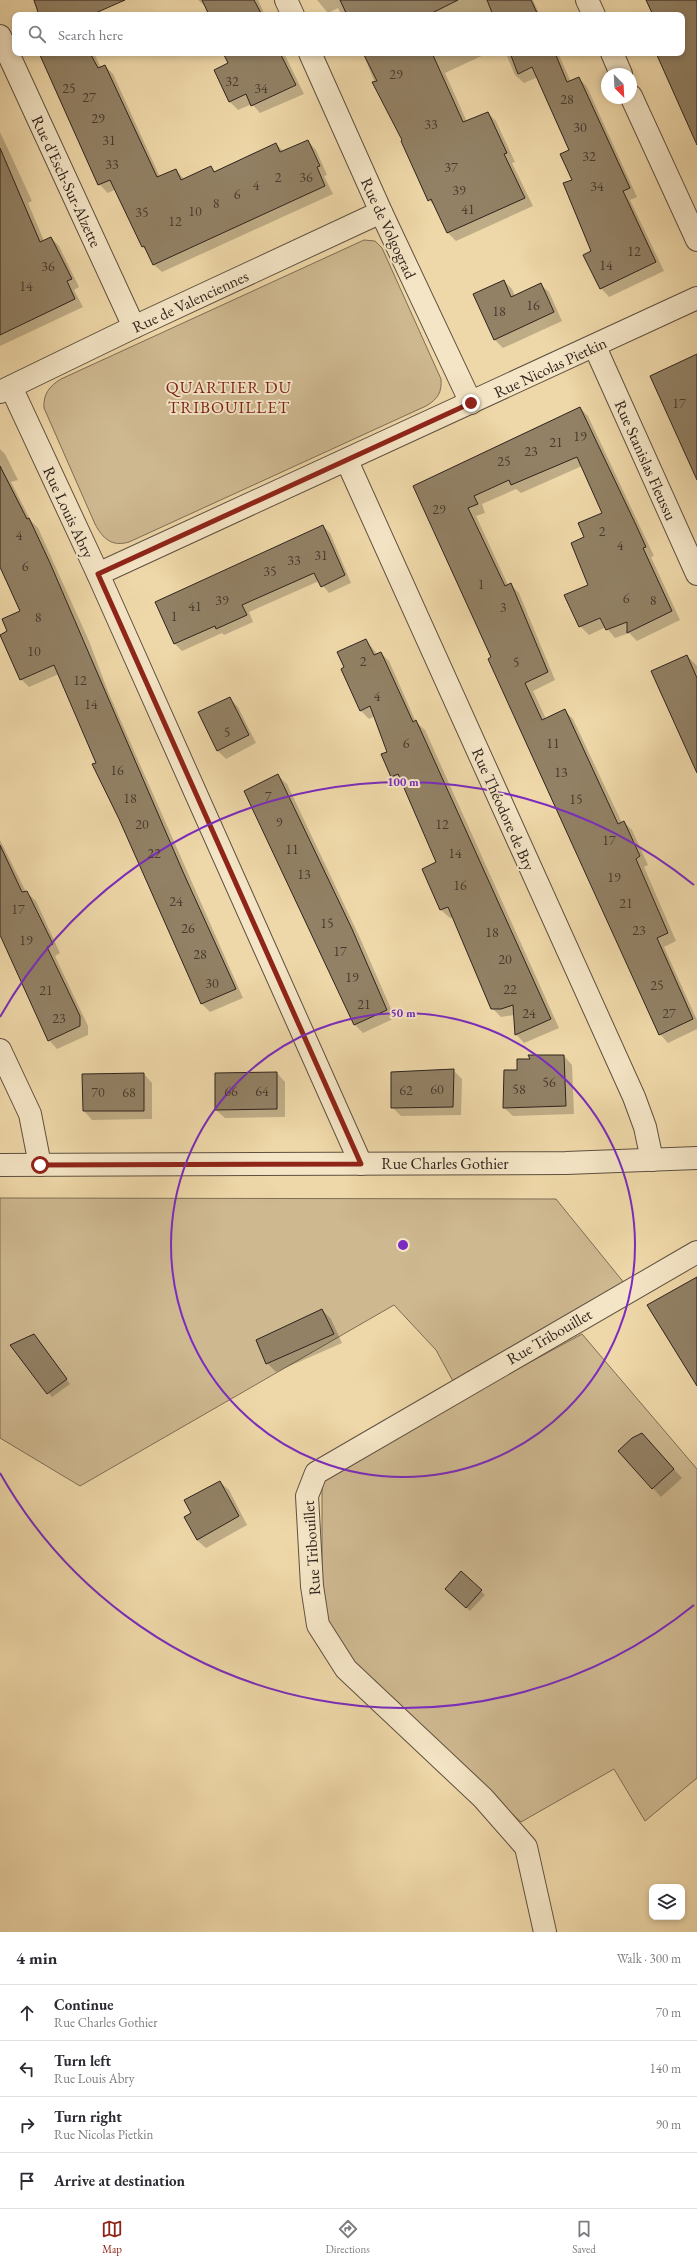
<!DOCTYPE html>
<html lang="en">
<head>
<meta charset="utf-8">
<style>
	:root { --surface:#fff; --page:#f2f2f3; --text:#2b2b33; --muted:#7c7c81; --line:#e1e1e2; --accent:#8f2418 }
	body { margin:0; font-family:"EB Garamond",serif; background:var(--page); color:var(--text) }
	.controls { position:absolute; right:12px; bottom:12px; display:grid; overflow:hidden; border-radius:8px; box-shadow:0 2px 6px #0003 }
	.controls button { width:36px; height:36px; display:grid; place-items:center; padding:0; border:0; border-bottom:1px solid var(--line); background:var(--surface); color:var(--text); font:20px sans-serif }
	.compass { position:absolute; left:601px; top:68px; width:36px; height:36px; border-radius:50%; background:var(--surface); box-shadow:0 2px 6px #0003; rotate:156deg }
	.stop { position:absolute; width:12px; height:12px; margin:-9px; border:3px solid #8f2418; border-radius:50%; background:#fff }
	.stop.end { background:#8f2418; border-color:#fff; box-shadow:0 1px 4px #0008 }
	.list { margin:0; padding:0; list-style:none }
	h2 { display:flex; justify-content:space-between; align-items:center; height:52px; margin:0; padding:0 16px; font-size:17px }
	h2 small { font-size:13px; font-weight:400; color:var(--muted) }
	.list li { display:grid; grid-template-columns:26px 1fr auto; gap:12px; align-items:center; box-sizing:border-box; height:56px; padding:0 16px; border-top:1px solid var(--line) }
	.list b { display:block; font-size:15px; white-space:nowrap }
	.list p { margin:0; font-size:13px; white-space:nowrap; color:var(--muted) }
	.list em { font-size:13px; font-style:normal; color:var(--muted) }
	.icon { flex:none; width:22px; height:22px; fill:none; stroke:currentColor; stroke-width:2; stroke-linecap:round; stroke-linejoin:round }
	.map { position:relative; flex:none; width:697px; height:1932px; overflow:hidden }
	.search { position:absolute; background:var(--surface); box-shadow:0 2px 6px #0003; left:12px; right:12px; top:12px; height:44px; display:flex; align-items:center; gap:10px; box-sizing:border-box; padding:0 14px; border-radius:8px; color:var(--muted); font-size:15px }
	.sheet { height:276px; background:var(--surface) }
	nav { display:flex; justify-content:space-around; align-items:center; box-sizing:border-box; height:56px; border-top:1px solid var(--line); background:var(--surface); font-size:11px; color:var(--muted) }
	nav a { display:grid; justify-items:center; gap:2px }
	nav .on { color:var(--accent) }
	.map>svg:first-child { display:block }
	.green { fill:#ceb890; stroke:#7e6e56 }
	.shadow { fill:#0003 }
	.building { fill:#928165; stroke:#2f231d }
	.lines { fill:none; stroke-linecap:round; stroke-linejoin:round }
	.minor-casing { stroke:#5f5040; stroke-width:24 }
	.tertiary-casing { stroke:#5f5040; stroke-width:24 }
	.minor { stroke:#f4e5c6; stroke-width:22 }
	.tertiary { stroke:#f4e5c6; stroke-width:22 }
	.route { stroke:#8f2418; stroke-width:5 }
	.ring { fill:none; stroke:#7b2cbf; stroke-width:2 }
	.labels { text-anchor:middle; stroke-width:4; stroke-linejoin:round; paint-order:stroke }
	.number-label { font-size:14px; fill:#483a2f }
	.street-label { font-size:16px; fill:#2f231d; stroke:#f4e5c6 }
	.neighbourhood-label { font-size:17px; letter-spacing:1px; fill:#7a1f14; stroke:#f4e5c6 }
	.centre { fill:#7b2cbf; stroke:#f4e5c6; stroke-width:2 }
	.ring-label { font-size:12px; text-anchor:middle; font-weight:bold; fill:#7b2cbf; stroke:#f4e5c6; stroke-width:4; stroke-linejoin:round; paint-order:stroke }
</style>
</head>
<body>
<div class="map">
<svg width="697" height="1932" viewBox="0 0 697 1932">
	<rect width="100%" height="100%" fill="#eed7a8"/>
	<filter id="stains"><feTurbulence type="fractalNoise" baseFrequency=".005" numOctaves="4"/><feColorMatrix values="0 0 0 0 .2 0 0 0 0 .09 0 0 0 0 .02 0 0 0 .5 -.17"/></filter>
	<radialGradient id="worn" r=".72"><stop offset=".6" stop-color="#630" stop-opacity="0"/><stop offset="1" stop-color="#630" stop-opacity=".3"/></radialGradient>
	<g class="green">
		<path d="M364 240 375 241 382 248 441 379C442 392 438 399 426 406L129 542C112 547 103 539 95 524L44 408C43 395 49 386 61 379Z"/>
		<polygon points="0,1198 556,1199 625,1284 454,1383 436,1350 394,1305 80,1486 0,1438"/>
		<polygon points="582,1334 697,1469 697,1778 645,1821 614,1769 521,1822 358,1672 322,1615 322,1475"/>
	</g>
	<g class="shadow">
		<polygon points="33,0 91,0 98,15 39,15"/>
		<polygon points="198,0 258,0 265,15 210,15 206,7"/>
		<polygon points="317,0 533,0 540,15 342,15 338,8 328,13"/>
		<polygon points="40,53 94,53 101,68 105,66 113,74 160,177 176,170 184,179 211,168 216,172 276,144 283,151 308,141 316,150 327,175 324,176 333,194 162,272 153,264 148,252 142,246 116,189 108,193 99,184"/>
		<polygon points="224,53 284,53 304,94 260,113 252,104 238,110 230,102 229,64"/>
		<polygon points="363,53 488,53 445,73 467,122 488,113 496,121 515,162 512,163 533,206 456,241 448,233 435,206 429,200 404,141 378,91"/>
		<polygon points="497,53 558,53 571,82 579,78 587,87 637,197 630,200 664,271 609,297 601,288 573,180 570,150 538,77 524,83 515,75 506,54 500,56"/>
		<polygon points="0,132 32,201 28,203 44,241 51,238 59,246 79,287 74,290 83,307 0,346"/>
		<polygon points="504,281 512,289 515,296 540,284 549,292 562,321 503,348 495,340"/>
		<polygon points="580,408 588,416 644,535 654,556 651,557 680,620 637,641 629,633 615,638 606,627 589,635 580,626 589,585 585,537 603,514 582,466 521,493 516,489 482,504 485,513 476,516 508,585 510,584 519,593 555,680 533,691 546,719 565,711 573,719 622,823 624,822 632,830 648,865 644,867 676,941 664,947 697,1020 697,1029 668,1043 660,1034 414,486"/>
		<polygon points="0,449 5,454 18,480 11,482 31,521 38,528 89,641 109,694 243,998 210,1012 202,1004 59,674 29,687 21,679 8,631 22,612 0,565"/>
		<polygon points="323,526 330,533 351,583 329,593 319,581 249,612 253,622 224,635 222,633 182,651 175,644 157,602"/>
		<polygon points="366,640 377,654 381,653 389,661 416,722 425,730 559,1028 524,1043 516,1034 514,1015 501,1017 492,1008 453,917 450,918 441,910 423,869 438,863 403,784 400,785 392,777 382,755 388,752 375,716 369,719 361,711"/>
		<polygon points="687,656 697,666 697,770"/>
		<polygon points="230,699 238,707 256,743 226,759 217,750"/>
		<polygon points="278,776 287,784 360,938 395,1018 363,1033 355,1025"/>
		<polygon points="0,840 26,892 36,901 60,953 55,956 88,1026 88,1035 57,1049 49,1040 0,933"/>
		<polygon points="564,1056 572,1065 574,1114 513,1116 504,1108 518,1071 532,1060"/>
		<polygon points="453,1070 462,1079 461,1115 401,1116 392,1107"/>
		<polygon points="277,1073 285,1082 285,1117 225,1118 216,1110"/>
		<polygon points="144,1074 152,1083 152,1119 92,1120 84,1111 83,1075"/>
		<polygon points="322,1310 331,1319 342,1343 276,1372 267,1363"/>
		<polygon points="38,1340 70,1384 52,1397 11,1345"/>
		<polygon points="650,1443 682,1478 661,1497 619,1451"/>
		<polygon points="220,1482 229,1490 247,1525 206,1548 197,1540 185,1517 192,1513"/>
		<polygon points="461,1573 485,1595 470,1611 446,1589"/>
	</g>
	<g class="building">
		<polygon points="34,0 125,0 91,15 39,15"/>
		<polygon points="202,0 254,0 262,15 209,15"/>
		<polygon points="340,0 458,0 428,15 347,15"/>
		<polygon points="487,0 531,0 538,15 493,15"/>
		<polygon points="646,0 697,0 697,145 656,53 682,53 682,15 653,15"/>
		<polygon points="39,53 90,53 98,68 105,65 157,177 176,169 181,180 211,166 214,172 276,143 280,152 308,140 320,166 317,167 325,186 153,265 144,246 142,247 110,180 98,185"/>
		<polygon points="223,53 280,53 296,85 251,106 246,94 229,102 214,70 228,63"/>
		<polygon points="363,53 432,53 463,122 488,112 507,153 504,154 525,198 447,233 431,199 428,201 424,192 401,141 402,140 372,82 377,81"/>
		<polygon points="510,53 555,53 567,82 579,77 630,188 623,191 656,262 600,289 583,255 591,251 563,183 572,180 560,154 569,150 532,67 518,74"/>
		<polygon points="0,148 40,242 51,237 72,279 67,281 75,299 0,335"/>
		<polygon points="504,280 511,297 541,283 554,312 494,340 473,294"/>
		<polygon points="697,354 697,480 650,376"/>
		<polygon points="580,407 636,525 646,547 643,548 672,611 627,633 627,622 606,630 600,618 579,627 564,595 588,585 571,543 584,537 578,523 602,513 577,457 511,485 509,480 474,496 478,504 468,508 505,586 511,583 548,672 525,683 542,720 565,709 618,824 624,821 640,856 636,859 668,933 657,938 693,1019 659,1035 488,659 491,657 413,486"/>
		<polygon points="0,466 27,519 29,518 50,563 183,872 236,989 201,1004 119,819 92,764 96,763 54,665 20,680 0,635 7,631 2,619 20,611 0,567"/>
		<polygon points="323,525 345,575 321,587 314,573 242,605 247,615 216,629 215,626 174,644 155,602"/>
		<polygon points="366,639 374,655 381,652 413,722 416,720 551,1019 515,1035 513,1005 501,1009 491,1009 448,907 440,910 422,869 436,862 398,774 391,777 381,754 387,752 370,706 360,711 341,669 344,667 337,652"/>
		<polygon points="687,655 697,678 697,773 651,671"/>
		<polygon points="230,697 249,735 217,751 198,712"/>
		<polygon points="278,774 352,929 387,1010 354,1025 244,791"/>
		<polygon points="0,845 22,892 27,891 53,944 47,947 80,1016 80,1026 48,1041 0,935"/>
		<polygon points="528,1055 564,1055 566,1106 503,1108 504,1070 517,1070 517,1059 530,1059"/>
		<polygon points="454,1069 453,1107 391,1108 391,1072"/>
		<polygon points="277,1072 277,1109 215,1110 215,1073"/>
		<polygon points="144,1073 144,1111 83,1111 82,1074"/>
		<polygon points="697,1277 697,1386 647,1305"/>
		<polygon points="322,1309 334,1334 266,1364 256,1340"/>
		<polygon points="34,1334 67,1379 47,1394 10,1345"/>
		<polygon points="642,1433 674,1469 652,1489 618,1451 632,1438"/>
		<polygon points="220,1481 239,1516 197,1540 184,1517 191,1513 184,1500"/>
		<polygon points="461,1571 482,1590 466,1608 445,1589"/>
	</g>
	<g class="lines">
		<g class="minor-casing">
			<g id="minor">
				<polyline points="286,0 293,15"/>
				<polyline points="587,0 594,15"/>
				<polyline points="0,36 134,327"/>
				<polyline points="310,53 381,212 471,403"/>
				<polyline points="612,53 621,74"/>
				<polyline points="631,96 697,240"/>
				<polyline points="595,347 697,574"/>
				<polyline points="11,387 98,574 361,1164"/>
				<polyline points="0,392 134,327 381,212"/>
				<polyline points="347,461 634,1097 645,1127 652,1160"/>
				<polyline points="98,574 697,298"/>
				<polyline points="0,1050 30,1114 40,1165"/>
				<polyline points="545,1932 526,1847 483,1798 346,1669 318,1625 312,1586 307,1496 316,1473 697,1252"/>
			</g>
		</g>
		<g class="tertiary-casing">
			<polyline id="tertiary" points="0,1165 566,1163 697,1158"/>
		</g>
		<use href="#minor" class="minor"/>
		<use href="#tertiary" class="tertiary"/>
	</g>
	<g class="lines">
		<polyline class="route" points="40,1165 361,1164 98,574 471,403"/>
	</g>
	<g class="ring">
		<circle cx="403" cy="1245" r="232"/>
		<path d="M694 1605A463 463 0 0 1 0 1473M0 1017A463 463 0 0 1 694 885"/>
	</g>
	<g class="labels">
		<g class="number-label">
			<text x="396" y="79">29</text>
			<text x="232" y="86">32</text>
			<text x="69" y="93">25</text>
			<text x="261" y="93">34</text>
			<text x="89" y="102">27</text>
			<text x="567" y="104">28</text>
			<text x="98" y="123">29</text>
			<text x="431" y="129">33</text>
			<text x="580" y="132">30</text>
			<text x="109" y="145">31</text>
			<text x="589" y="161">32</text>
			<text x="112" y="169">33</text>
			<text x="451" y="172">37</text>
			<text x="278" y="182">2</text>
			<text x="306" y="182">36</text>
			<text x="256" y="190">4</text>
			<text x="597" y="191">34</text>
			<text x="459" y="195">39</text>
			<text x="237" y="199">6</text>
			<text x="216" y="208">8</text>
			<text x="468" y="214">41</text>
			<text x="195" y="216">10</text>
			<text x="142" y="217">35</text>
			<text x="175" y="226">12</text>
			<text x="634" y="256">12</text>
			<text x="606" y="270">14</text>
			<text x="48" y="271">36</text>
			<text x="26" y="291">14</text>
			<text x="533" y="310">16</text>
			<text x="499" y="316">18</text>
			<text x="679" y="408">17</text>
			<text x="580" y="441">19</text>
			<text x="556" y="447">21</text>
			<text x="531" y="456">23</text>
			<text x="504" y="466">25</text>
			<text x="439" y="514">29</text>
			<text x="602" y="536">2</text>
			<text x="19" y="540">4</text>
			<text x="620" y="550">4</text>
			<text x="321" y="560">31</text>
			<text x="294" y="565">33</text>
			<text x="25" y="571">6</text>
			<text x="270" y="576">35</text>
			<text x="481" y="589">1</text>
			<text x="626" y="603">6</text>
			<text x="222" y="605">39</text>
			<text x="653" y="605">8</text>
			<text x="195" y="611">41</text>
			<text x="503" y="612">3</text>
			<text x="174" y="621">1</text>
			<text x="38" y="622">8</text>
			<text x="34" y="656">10</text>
			<text x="363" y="666">2</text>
			<text x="516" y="667">5</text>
			<text x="80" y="685">12</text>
			<text x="377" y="701">4</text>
			<text x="91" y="709">14</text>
			<text x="227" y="737">5</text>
			<text x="406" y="748">6</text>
			<text x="553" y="748">11</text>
			<text x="117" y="775">16</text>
			<text x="561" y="777">13</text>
			<text x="268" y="801">7</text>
			<text x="130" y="803">18</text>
			<text x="576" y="804">15</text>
			<text x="279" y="827">9</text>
			<text x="142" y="829">20</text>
			<text x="442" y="829">12</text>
			<text x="609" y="845">17</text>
			<text x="292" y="854">11</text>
			<text x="154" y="858">22</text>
			<text x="455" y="858">14</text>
			<text x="304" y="879">13</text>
			<text x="614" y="882">19</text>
			<text x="460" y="890">16</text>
			<text x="176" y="906">24</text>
			<text x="626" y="908">21</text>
			<text x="18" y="914">17</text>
			<text x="327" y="928">15</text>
			<text x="188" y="933">26</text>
			<text x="639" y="935">23</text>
			<text x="492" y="937">18</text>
			<text x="26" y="945">19</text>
			<text x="340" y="956">17</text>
			<text x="200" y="959">28</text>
			<text x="505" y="964">20</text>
			<text x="352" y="982">19</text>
			<text x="212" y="988">30</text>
			<text x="657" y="990">25</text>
			<text x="510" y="994">22</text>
			<text x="46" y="995">21</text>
			<text x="364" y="1009">21</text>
			<text x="529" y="1018">24</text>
			<text x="669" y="1018">27</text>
			<text x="59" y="1023">23</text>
			<text x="549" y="1087">56</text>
			<text x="437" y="1094">60</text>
			<text x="519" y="1094">58</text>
			<text x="406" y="1095">62</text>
			<text x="231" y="1096">66</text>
			<text x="262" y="1096">64</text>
			<text x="98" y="1097">70</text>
			<text x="129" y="1097">68</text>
		</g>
		<g class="street-label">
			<text transform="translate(67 181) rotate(65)" y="6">Rue d'Esch-Sur-Alzette</text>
			<text transform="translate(389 228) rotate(65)" y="6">Rue de Volgograd</text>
			<text transform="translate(190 301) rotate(-25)" y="6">Rue de Valenciennes</text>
			<text transform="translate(550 367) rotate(-25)" y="6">Rue Nicolas Pietkin</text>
			<text transform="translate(646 460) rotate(66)" y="6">Rue Stanislas Fleussu</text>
			<text transform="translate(69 512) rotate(65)" y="6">Rue Louis Abry</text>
			<text transform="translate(504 809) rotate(66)" y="6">Rue Théodore de Bry</text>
			<text x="445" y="1169">Rue Charles Gothier</text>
			<text transform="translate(549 1336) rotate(-30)" y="6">Rue Tribouillet</text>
			<text transform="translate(311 1548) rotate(-94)" y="6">Rue Tribouillet</text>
		</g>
		<g class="neighbourhood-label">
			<text x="229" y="393">QUARTIER DU<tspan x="229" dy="20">TRIBOUILLET</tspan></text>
		</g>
	</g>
	<circle cx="403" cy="1245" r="6" class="centre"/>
	<g class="ring-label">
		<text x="403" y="786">100 m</text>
		<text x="403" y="1017">50 m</text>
	</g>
	<rect width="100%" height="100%" filter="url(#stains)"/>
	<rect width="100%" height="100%" fill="url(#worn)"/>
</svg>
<div class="controls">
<button><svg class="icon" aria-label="layers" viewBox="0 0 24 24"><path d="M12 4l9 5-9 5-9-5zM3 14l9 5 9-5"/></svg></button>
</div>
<svg class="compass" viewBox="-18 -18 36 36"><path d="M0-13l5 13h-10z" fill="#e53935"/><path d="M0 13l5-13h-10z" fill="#7c7c81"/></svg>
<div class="stop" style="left:40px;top:1165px"></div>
<div class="stop end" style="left:471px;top:403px"></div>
<div class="search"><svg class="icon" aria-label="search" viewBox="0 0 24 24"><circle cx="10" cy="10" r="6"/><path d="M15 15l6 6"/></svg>Search here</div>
</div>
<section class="sheet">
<h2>4 min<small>Walk · 300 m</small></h2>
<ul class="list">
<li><svg class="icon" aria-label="ahead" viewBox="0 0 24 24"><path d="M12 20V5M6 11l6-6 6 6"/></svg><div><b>Continue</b><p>Rue Charles Gothier</p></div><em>70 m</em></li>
<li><svg class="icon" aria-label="left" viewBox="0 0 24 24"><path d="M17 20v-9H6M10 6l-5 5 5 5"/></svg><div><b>Turn left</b><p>Rue Louis Abry</p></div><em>140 m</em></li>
<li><svg class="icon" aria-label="right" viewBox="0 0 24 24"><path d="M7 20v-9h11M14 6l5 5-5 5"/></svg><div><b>Turn right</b><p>Rue Nicolas Pietkin</p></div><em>90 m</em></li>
<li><svg class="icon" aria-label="arrive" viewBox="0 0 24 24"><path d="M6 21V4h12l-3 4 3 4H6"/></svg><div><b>Arrive at destination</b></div></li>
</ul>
</section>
<nav>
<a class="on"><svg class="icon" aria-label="map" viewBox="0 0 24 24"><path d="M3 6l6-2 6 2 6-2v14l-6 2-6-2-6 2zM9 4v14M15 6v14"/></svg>Map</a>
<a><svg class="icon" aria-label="directions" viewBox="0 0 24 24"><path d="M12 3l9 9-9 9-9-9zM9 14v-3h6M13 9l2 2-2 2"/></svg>Directions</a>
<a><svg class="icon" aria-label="saved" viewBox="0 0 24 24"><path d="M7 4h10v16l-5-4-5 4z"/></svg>Saved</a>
</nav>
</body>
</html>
